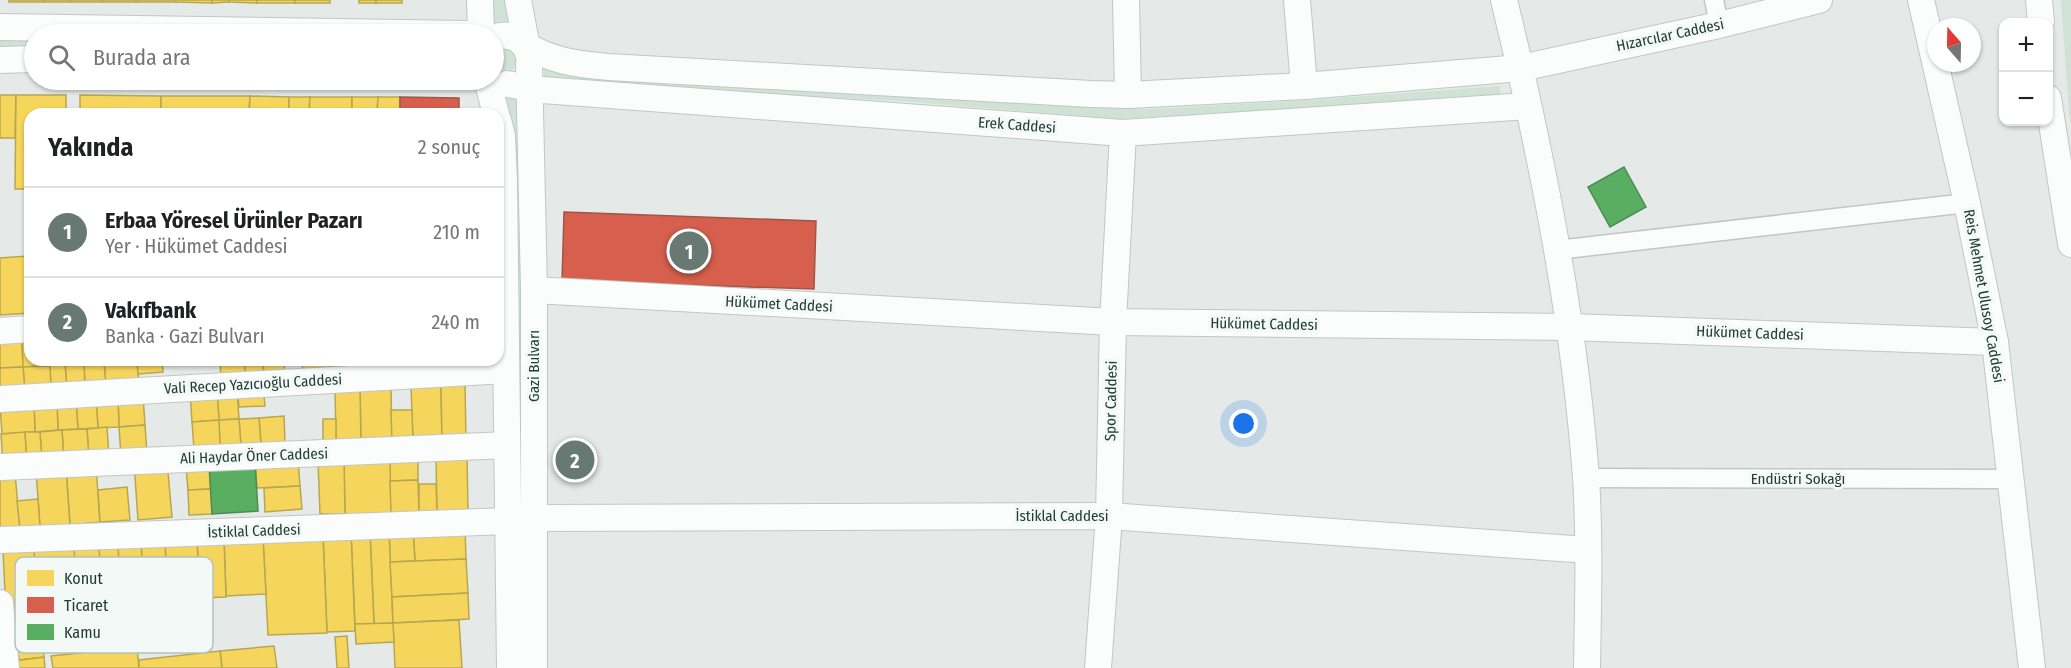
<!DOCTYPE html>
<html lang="tr">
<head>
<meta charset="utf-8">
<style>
	:root { --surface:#fff; --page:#f2f2f2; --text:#202124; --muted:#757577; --line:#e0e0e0; --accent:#687974 }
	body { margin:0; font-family:"Fira Sans Condensed",sans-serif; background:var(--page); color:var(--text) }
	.controls { position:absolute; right:18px; top:18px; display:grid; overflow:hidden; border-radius:12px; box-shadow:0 2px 4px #0004 }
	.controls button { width:54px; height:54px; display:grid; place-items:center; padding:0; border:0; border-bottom:2px solid var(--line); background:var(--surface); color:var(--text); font:30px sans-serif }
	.compass { position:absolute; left:1927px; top:18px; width:54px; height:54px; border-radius:50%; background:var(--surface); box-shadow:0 2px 4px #0004; rotate:340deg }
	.you { position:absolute; left:1244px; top:424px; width:21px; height:21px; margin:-15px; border:4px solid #fff; border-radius:50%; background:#1a73e8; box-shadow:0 0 0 9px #1a73e833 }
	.badge { display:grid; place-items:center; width:39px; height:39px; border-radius:50%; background:var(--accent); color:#fff; font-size:20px; font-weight:700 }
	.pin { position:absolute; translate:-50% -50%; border:3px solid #fff; box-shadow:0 2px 6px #0006 }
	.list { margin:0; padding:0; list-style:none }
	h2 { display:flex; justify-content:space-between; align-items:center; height:78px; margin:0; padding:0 24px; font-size:26px }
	h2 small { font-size:20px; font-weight:400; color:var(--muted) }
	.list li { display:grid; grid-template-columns:39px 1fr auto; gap:18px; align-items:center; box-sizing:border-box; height:90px; padding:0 24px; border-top:2px solid var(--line) }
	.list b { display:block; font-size:22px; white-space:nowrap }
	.list p { margin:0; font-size:20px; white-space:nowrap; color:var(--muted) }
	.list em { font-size:20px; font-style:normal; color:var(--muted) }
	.icon { flex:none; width:33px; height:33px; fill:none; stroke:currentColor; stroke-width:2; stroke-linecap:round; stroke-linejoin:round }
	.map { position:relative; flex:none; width:2071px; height:668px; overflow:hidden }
	.search { position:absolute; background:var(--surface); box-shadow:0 2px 4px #0004; left:24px; top:24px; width:480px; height:66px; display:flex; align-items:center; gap:15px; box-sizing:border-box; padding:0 21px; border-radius:33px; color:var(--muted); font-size:22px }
	.panel { position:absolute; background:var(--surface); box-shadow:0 2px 4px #0004; left:24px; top:108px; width:480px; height:258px; border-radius:18px }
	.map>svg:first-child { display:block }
	.green { fill:#cfe2d4 }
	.homes { fill:#f6d55c; stroke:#b7a750; stroke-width:1.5 }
	.shops { fill:#d6604d; stroke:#a15546; stroke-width:1.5 }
	.public { fill:#5aae61; stroke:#4a8c54; stroke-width:1.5 }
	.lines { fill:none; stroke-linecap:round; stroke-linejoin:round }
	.street-casing { stroke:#c2c7c5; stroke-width:21 }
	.secondary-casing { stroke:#c1c7c5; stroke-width:28 }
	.street { stroke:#fbfcfc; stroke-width:18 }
	.secondary { stroke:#fbfcfc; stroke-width:26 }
	.labels { text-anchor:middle; stroke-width:6; stroke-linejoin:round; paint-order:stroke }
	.street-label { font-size:15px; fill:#243c35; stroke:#f3f9f6 }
	.key { fill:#f3f9f6; stroke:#b5c0bc; stroke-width:1.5 }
	.key-label { font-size:16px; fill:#243c35 }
</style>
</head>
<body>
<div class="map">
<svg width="2071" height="668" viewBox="0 0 2071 668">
	<rect width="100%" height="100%" fill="#e5eae8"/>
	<g class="green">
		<polygon points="492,0 506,0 510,21 492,22"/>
		<polygon points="2061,0 2071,0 2071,124 2069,112"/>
		<polygon points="0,38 34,39 34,46 0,46"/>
		<circle cx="505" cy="60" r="12"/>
		<polygon points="544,64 562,72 675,85 715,83 923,94 1064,106 1149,109 1311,100 1500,86 1500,96 1118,119 900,101 682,89 544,78"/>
		<polygon points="518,94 524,489 521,668 511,121 505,97"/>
	</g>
	<g class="homes">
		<rect x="9" y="0" width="35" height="2"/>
		<rect x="44" y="0" width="26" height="2"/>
		<rect x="70" y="0" width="32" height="2"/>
		<rect x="102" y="0" width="34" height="2"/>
		<rect x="136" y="0" width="40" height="2"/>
		<polygon points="176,0 212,0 212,3 176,2"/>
		<polygon points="212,0 229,0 229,2 212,3"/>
		<polygon points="229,0 257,0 257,3 229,2"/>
		<rect x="257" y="0" width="38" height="3"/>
		<rect x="295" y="0" width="35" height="3"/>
		<rect x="359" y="0" width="17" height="3"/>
		<rect x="376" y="0" width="26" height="3"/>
		<polygon points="0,95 16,95 15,138 0,138"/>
		<polygon points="16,95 66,95 66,114 30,114 30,189 15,189"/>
		<polygon points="80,95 161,96 161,114 80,114"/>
		<polygon points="161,96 250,96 249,114 161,114"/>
		<polygon points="250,96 289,97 289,114 249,114"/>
		<polygon points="289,97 310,97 309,114 289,114"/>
		<polygon points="310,97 352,97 352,114 309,114"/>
		<polygon points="352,97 378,97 377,114 352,114"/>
		<polygon points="378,97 400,97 400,114 377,114"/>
		<polygon points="27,256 30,313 0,315 0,258"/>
		<polygon points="22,335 23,367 0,368 0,337"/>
		<polygon points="22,335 30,335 30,360 50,360 51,365 23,367"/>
		<polygon points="50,360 71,360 71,364 51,365"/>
		<polygon points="71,360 96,360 96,362 71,364"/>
		<polygon points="137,360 139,385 106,387 104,362"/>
		<polygon points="137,360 162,360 163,372 138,374"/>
		<polygon points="220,360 244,360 246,380 221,381"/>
		<polygon points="244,360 263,360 264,379 246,380"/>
		<polygon points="263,360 284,360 285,377 264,379"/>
		<polygon points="302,360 355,360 356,374 303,378"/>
		<polygon points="365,360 406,360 407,368 365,370"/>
		<polygon points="417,360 464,360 417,365"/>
		<polygon points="104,362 106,387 85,388 84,363"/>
		<polygon points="84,363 85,388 67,389 65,364"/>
		<polygon points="65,364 67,389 51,390 50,365"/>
		<polygon points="50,366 51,390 25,391 23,367"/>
		<polygon points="23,367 25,391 0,393 0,368"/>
		<polygon points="441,385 442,441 413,442 411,386"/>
		<polygon points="441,385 465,385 466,441 442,441"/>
		<polygon points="391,386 392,443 361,444 360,387"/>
		<polygon points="263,387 265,406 239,407 237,389"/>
		<polygon points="360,387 361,444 336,444 335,388"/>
		<polygon points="237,389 239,419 219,420 217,390"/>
		<polygon points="217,390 219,420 192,422 190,392"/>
		<polygon points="143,396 145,425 119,427 118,398"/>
		<polygon points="118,398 119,427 98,428 96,399"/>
		<polygon points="96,399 98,428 78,429 76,401"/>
		<polygon points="76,401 78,429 58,430 57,402"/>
		<polygon points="57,402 58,430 35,432 34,403"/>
		<polygon points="34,403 35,432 2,434 0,405"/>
		<polygon points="391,410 412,410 413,442 392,443"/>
		<polygon points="284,416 285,443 261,445 259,418"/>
		<polygon points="259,418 261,445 241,446 239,419"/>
		<polygon points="239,419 241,446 220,447 219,420"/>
		<rect x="323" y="419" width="13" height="25"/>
		<polygon points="219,420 220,447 194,449 192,422"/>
		<polygon points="145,425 147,454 121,456 119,427"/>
		<polygon points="107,427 109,457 89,458 87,429"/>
		<polygon points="87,429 89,458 64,460 62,430"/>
		<polygon points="62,430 64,460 42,461 40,432"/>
		<polygon points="25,432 27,462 3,464 1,434"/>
		<polygon points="25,432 40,432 42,461 27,462"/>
		<polygon points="436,457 467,457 468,511 437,512"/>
		<polygon points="418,458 418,480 390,481 390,459"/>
		<polygon points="390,459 391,513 345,514 344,460"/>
		<polygon points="298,460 300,486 257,488 255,462"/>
		<polygon points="344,460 345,514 320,514 318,461"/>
		<polygon points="167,461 172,517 138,520 134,463"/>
		<polygon points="209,465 211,489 188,490 186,467"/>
		<polygon points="96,466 100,522 70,525 66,469"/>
		<polygon points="66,469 70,525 40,527 36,471"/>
		<polygon points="15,473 20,529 0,530 0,474"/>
		<polygon points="418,480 419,512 391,513 390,481"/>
		<polygon points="419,484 436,484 437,512 419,512"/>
		<polygon points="300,486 302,509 265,512 264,488"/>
		<polygon points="127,487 130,520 100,522 98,490"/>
		<polygon points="211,489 212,514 189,515 188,490"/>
		<polygon points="38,499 40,527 20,529 17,501"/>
		<polygon points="465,528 466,559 415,561 413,530"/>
		<polygon points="413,530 415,561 390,562 389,531"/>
		<polygon points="389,531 393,623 374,624 370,532"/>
		<polygon points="370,532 374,624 355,624 351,533"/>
		<polygon points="351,533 355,631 327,632 323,535"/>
		<polygon points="323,535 327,633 268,635 263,538"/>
		<polygon points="263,538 266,594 226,596 224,539"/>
		<polygon points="224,539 226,597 200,598 197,541"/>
		<polygon points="197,541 202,632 169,633 165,542"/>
		<polygon points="165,542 169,634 146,635 141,543"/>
		<polygon points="141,543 146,636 122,637 118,544"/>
		<polygon points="118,544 122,638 103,639 99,545"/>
		<polygon points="99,545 103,638 78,639 74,547"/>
		<polygon points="74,547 77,609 37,611 34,549"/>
		<polygon points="34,549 37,611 6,613 3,550"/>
		<polygon points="466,559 468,593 392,597 390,562"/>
		<polygon points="468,593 469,619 393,623 392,597"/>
		<polygon points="40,618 44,657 19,660 14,621"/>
		<polygon points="459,620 462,668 395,668 393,623"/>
		<polygon points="393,623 394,642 356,644 355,624"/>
		<polygon points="347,636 349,668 337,668 335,637"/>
		<polygon points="274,646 277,668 222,668 220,651"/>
		<polygon points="137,647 139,668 53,668 51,656"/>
		<polygon points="220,651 222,668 139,668 139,660"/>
		<polygon points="44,657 45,668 15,668 14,661"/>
	</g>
	<g class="shops">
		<polygon points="400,97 459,98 459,114 400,114"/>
		<polygon points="564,212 816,221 814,289 562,281"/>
	</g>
	<g class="public">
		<polygon points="1624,167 1646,207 1610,227 1588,187"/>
		<polygon points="255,462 258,511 212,514 209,465"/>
	</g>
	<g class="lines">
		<g class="street-casing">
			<g id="street">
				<polyline points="1714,0 1719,25"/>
				<polyline points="1557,250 1967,203"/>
				<polyline points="1586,478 2011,479"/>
			</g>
		</g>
		<g class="secondary-casing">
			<g id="secondary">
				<polyline points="480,0 481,34"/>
				<polyline points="518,0 528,53"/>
				<polyline points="1126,0 1128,95"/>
				<polyline points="1297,0 1304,86"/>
				<path d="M1504 0C1542 157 1574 316 1586 478 1590 541 1588 605 1587 668"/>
				<polyline points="1921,0 1967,203 1995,342 2032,668"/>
				<polyline points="2039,0 2041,22"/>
				<polyline points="0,27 467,34"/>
				<path d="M494 38C509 32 524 38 529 55"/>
				<path d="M522 43C551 61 575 64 609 67L1091 94 1128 95 1304 86 1521 68 1719 25 1819 0"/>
				<polyline points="0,60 34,59"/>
				<polyline points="529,64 534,290 534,668"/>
				<polyline points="487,80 496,114"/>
				<polyline points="507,84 542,90 1123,133 1528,106"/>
				<polyline points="2048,98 2071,244"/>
				<polyline points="498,120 502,136 504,181 510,668"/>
				<polyline points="534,290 1113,322 1570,327 1995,342"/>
				<polyline points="0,331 30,329"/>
				<polyline points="0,399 506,370"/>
				<polyline points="0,467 507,445"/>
				<polyline points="535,518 1109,516 1588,550"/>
				<polyline points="0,540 508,521"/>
				<polyline points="0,603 6,668"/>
				<polyline points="1098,668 1109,516 1113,322 1123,133"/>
			</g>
		</g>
		<use href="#street" class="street"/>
		<use href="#secondary" class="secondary"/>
	</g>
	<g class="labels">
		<g class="street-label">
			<text transform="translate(1670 35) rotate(-12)" y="5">Hızarcılar Caddesi</text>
			<text transform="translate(1017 125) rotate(4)" y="5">Erek Caddesi</text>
			<text transform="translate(1984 296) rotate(80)" y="5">Reis Mehmet Ulusoy Caddesi</text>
			<text transform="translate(779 304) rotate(3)" y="5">Hükümet Caddesi</text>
			<text transform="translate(1264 324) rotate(1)" y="5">Hükümet Caddesi</text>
			<text transform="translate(1750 333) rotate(2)" y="5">Hükümet Caddesi</text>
			<text transform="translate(534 366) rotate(-90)" y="5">Gazi Bulvarı</text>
			<text transform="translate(253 384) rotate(-3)" y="5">Vali Recep Yazıcıoğlu Caddesi</text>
			<text transform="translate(1111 401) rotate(-89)" y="5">Spor Caddesi</text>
			<text transform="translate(254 456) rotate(-2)" y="5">Ali Haydar Öner Caddesi</text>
			<text x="1798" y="484">Endüstri Sokağı</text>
			<text x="1062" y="521">İstiklal Caddesi</text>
			<text transform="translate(254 531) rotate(-2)" y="5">İstiklal Caddesi</text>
		</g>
	</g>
	<rect x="15" y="557" width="198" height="96" rx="9" class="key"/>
	<rect x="27" y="570" width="27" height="16" fill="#f6d55c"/>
	<rect x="27" y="597" width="27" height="16" fill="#d6604d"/>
	<rect x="27" y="624" width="27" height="16" fill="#5aae61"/>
	<g class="key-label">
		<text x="64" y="584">Konut</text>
		<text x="64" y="611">Ticaret</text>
		<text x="64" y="638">Kamu</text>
	</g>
</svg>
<div class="controls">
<button>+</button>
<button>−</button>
</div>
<svg class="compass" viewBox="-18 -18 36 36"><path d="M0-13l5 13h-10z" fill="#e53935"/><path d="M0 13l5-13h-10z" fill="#757577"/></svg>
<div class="you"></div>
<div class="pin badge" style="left:689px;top:251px">1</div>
<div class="pin badge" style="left:575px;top:460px">2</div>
<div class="search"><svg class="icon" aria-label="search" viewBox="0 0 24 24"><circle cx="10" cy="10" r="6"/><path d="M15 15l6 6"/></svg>Burada ara</div>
<section class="panel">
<h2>Yakında<small>2 sonuç</small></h2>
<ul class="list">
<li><span class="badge">1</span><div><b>Erbaa Yöresel Ürünler Pazarı</b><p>Yer · Hükümet Caddesi</p></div><em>210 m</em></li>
<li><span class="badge">2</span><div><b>Vakıfbank</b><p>Banka · Gazi Bulvarı</p></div><em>240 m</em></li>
</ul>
</section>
</div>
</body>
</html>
